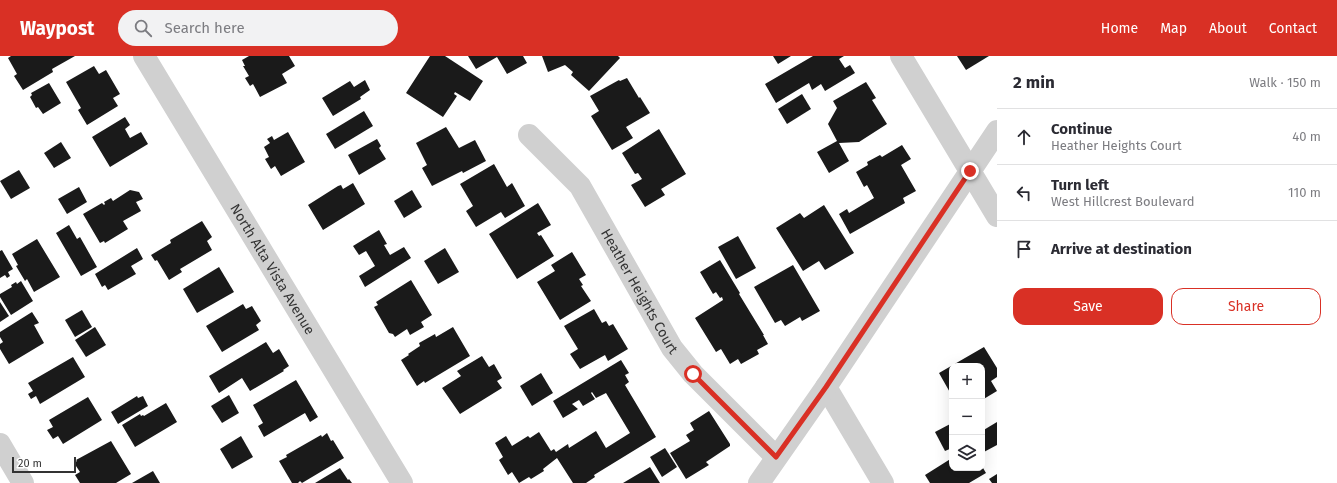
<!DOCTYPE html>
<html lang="en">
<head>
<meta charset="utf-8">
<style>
	:root { --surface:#fff; --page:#f2f2f3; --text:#2b2b33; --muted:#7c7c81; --line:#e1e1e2; --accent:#d93025 }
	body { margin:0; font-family:"Fira Sans",sans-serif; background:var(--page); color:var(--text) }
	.controls { position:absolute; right:12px; bottom:12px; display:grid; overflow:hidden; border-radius:8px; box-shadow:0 4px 16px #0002 }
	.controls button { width:36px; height:36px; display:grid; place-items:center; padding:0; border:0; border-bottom:1px solid var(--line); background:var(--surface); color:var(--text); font:20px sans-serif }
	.scale { position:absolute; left:12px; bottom:10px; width:64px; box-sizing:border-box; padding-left:4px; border:2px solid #333; border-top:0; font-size:11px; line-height:14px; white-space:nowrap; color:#333; -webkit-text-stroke:3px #fff; paint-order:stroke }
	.stop { position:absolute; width:12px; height:12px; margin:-9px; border:3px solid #d93025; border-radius:50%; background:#fff }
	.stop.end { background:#d93025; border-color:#fff; box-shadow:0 1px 4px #0008 }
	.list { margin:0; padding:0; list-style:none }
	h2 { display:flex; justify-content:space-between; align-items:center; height:52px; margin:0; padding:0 16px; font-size:17px }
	h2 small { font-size:13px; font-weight:400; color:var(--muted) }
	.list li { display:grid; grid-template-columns:26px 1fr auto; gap:12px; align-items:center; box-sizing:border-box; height:56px; padding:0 16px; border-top:1px solid var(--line) }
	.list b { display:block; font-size:15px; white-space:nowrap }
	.list p { margin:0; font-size:13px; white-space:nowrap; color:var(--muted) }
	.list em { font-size:13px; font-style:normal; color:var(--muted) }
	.actions { display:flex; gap:8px; padding:12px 16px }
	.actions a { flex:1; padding:9px 0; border:1px solid var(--accent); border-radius:12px; text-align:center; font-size:14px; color:var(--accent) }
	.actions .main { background:var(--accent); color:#fff }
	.icon { flex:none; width:22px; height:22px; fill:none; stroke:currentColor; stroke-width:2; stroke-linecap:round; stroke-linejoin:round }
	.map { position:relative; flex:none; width:997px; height:427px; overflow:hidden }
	header { display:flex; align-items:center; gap:24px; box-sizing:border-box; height:56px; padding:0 20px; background:var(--accent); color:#fff }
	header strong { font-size:19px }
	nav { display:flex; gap:22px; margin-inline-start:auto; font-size:14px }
	.search { width:280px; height:36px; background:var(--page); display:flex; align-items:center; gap:10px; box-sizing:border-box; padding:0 14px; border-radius:22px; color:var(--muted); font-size:15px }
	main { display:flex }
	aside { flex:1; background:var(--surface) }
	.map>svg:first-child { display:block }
	.building { fill:#1a1a1a }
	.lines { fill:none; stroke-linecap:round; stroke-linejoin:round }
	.minor { stroke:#d0d0d0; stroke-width:22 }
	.tertiary { stroke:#d0d0d0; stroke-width:22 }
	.route { stroke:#d93025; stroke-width:5 }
	.labels { text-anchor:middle; stroke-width:4; stroke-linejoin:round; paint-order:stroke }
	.street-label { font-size:14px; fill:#333; stroke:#fff }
</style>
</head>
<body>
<header>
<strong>Waypost</strong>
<div class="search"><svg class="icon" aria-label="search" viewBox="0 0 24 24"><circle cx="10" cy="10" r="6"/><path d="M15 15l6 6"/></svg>Search here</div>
<nav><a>Home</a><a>Map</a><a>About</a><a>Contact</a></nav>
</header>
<main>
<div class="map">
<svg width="997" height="427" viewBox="0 0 997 427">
	<rect width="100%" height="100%" fill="#fff"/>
	<g class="building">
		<polygon points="11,0 75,0 52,13 53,16 23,34 14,20 17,18 8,2"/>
		<polygon points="249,0 289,0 295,10 282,18 287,27 260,41 253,28 250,30 245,22 249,20 243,10 245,10 242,4"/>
		<polygon points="430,0 445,0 483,25 470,45 455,36 454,38 457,40 443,61 406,37"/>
		<polygon points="468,0 523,0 527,7 507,18 497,1 476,13"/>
		<polygon points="542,0 618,0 620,2 589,35 571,19 573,16 565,9 548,16"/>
		<polygon points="773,0 791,0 778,8"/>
		<polygon points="813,0 844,0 839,3 845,12 850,9 855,17 825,35 821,28 812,34 809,27 776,47 765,28"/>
		<polygon points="957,0 989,0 966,14"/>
		<polygon points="94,10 99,18 106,14 120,38 113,42 118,50 87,69 78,54 81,52 66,26"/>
		<polygon points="627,22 639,42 640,41 650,57 626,71 633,82 612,94 591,60 599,55 590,40 619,24 620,25"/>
		<polygon points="365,24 370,34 360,41 361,43 333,60 322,42 350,25 354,31"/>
		<polygon points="866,26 876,42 872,44 887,68 859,86 839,87 849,105 829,117 817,96 837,85 828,68 837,52 833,45"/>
		<polygon points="49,27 61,47 43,58 38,51 36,52 30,41 32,39 31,37"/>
		<polygon points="802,38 811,53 787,68 778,53"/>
		<polygon points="364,55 373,70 335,93 326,78"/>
		<polygon points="125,61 130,69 125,73 130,82 141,76 148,88 110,111 92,81"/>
		<polygon points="446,71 459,92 475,84 486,105 463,117 462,115 432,130 422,112 427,109 416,87"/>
		<polygon points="659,73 686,118 661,133 665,139 645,151 631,129 642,123 638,117 635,118 622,97"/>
		<polygon points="288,76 305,106 281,120 275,110 271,113 265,103 269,101 264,91 270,87 267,83 272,80 274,84"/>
		<polygon points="377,83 381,90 379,92 386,103 359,119 348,99"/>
		<polygon points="61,86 71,102 54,112 44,97"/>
		<polygon points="902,89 911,103 901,109 916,135 903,142 905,147 850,178 839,158 847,153 849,157 874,142 867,129 864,131 856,116 868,109 867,106 880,99 882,101"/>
		<polygon points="494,108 507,131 512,127 525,150 505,162 501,156 476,171 466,155 473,150 460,128"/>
		<polygon points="19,114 30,132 11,143 0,125"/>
		<polygon points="353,127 365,148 323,174 308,149 338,130 341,129 343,133"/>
		<polygon points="79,131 87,146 67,158 58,143"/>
		<polygon points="130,134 139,136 143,143 136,146 141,155 123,165 128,173 105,187 104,185 100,187 83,158 102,147 104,149 105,148 104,146 111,142 113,145"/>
		<polygon points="412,134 422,151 404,162 394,145"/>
		<polygon points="538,147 551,169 537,177 539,180 541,179 554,200 517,223 489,178"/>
		<polygon points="824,149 854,197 825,214 819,205 803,215 776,172 800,157 804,162"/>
		<polygon points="202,165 212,181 207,185 212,194 180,213 182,216 169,224 157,204 155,205 151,199 171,187 170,184"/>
		<polygon points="69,169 77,183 80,181 97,211 81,220 56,177"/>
		<polygon points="379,174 387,188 384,189 390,199 404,191 411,202 365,231 359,220 375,210 366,195 359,199 353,190"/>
		<polygon points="738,180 756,212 736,223 718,191"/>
		<polygon points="37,183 60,221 34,236 27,223 25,225 16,210 18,209 12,198"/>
		<polygon points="137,192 143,203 131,210 136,218 108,234 105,229 102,231 95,218"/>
		<polygon points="445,192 459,216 438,228 424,205"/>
		<polygon points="2,194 13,213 8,216 10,220 7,222 5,219 0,222 0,195"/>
		<polygon points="572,196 586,219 579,223 583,229 581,230 591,245 560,264 537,226 555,215 551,209"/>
		<polygon points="720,204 740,237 739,238 764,279 763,279 768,288 757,294 759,298 741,308 738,303 730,308 721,293 716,296 695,262 723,244 722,241 720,242 716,236 713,238 700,216"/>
		<polygon points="793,209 820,255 802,265 800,261 785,270 781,264 775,267 754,231"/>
		<polygon points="219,211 234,236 197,257 183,233"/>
		<polygon points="411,224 432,259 421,266 424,271 410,279 407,273 395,281 393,278 389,277 374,251 378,249 376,246"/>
		<polygon points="21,225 33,245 11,259 0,241 0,238 12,231 11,229 16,226 17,228"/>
		<polygon points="0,246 9,260 0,266"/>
		<polygon points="243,248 246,253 252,250 261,265 256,269 259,274 222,296 206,270"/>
		<polygon points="594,253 602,267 606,265 609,270 613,268 628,293 608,305 605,299 580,313 570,298 578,293 564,270"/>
		<polygon points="82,254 92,271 75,281 65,264"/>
		<polygon points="32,256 39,267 34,269 44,287 9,308 0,293 0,288 3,286 0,281 0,276"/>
		<polygon points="95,271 106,289 86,301 75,284"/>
		<polygon points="453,271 470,300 425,327 424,325 417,330 401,304 409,299 408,298 420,290 419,287 435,278 436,281"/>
		<polygon points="266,286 273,297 279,293 289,310 283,314 284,315 250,335 242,322 219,337 209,320"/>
		<polygon points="984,291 997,312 997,321 991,325 997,335 982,344 982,310 952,310 952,340 939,317"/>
		<polygon points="482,300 489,311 494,308 502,322 497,325 502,332 460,358 442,332 461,320 457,315"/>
		<polygon points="73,301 85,321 40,348 36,340 31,343 28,338 33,335 28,327"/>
		<polygon points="621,304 629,317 625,319 629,326 625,329 656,381 594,419 595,421 586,427 573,427 557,402 543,413 544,415 531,423 529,421 519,427 512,416 508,419 499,404 503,401 495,387 506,380 512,390 528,380 530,382 539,376 551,395 554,393 556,396 568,388 569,392 596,375 606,392 630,377 606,337 596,342 592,336 591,337 595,343 583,350 579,344 572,348 578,353 563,362 553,345"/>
		<polygon points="541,317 553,337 532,350 520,330"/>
		<polygon points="296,324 318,361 310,366 305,357 264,381 258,370 263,367 253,349"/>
		<polygon points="229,339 239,357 222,367 211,350"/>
		<polygon points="137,340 138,342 143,340 148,350 118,368 111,356"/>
		<polygon points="88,341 102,364 63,388 58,380 53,383 47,374 53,371 49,364"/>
		<polygon points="166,347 177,366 135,391 122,369 140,358 141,360 143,359 144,360"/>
		<polygon points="709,355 730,388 730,390 706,406 709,409 686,423 670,397 690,385 686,379 694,374 690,367"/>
		<polygon points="997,366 997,389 982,397 982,375"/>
		<polygon points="952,367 952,392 945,395 935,376"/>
		<polygon points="327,377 331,385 333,384 344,402 302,427 300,425 298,427 292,427 279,405 287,401 286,399 321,379 322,381"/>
		<polygon points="241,380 253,401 232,413 220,393"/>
		<polygon points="111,385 131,418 116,427 80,427 75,419 80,416 74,407 77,405 76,404"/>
		<polygon points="665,392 677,411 662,421 650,401"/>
		<polygon points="952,402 952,412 983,412 986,417 969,427 930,427 925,419"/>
		<polygon points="650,411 660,427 623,427"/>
		<polygon points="340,412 348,424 349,423 352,427 315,427"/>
		<polygon points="153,415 160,427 132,427"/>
		<polygon points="997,418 997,427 992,427 989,423"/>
	</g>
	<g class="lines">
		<g class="minor">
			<path id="s1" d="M144 0 402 427"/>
			<polyline points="901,0 997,160"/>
			<path id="s2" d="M529 79 580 130 672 292 693 318 776 401"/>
			<polyline points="826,331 883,427"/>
			<polyline points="0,388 23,427"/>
		</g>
		<polyline class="tertiary" points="759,427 826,331 997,75"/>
	</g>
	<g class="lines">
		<polyline class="route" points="693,318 776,401 826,331 970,115"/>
	</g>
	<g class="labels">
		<g class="street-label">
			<text dy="5" stroke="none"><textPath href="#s1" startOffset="249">North Alta Vista Avenue</textPath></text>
			<text dy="5" stroke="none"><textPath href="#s2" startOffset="193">Heather Heights Court</textPath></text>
		</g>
	</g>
</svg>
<div class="controls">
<button>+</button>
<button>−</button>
<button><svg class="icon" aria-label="layers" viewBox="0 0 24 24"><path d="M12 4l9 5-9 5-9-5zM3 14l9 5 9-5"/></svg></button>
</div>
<div class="scale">20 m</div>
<div class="stop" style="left:693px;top:318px"></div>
<div class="stop end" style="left:970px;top:115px"></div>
</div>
<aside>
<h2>2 min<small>Walk · 150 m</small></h2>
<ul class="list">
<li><svg class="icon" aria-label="ahead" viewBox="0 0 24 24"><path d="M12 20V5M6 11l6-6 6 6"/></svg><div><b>Continue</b><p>Heather Heights Court</p></div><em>40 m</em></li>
<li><svg class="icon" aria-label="left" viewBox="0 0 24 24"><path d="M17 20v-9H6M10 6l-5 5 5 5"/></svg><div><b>Turn left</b><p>West Hillcrest Boulevard</p></div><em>110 m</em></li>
<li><svg class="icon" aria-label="arrive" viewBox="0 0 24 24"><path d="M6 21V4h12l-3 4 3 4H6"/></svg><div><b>Arrive at destination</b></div></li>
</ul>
<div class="actions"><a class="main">Save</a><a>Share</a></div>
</aside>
</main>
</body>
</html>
